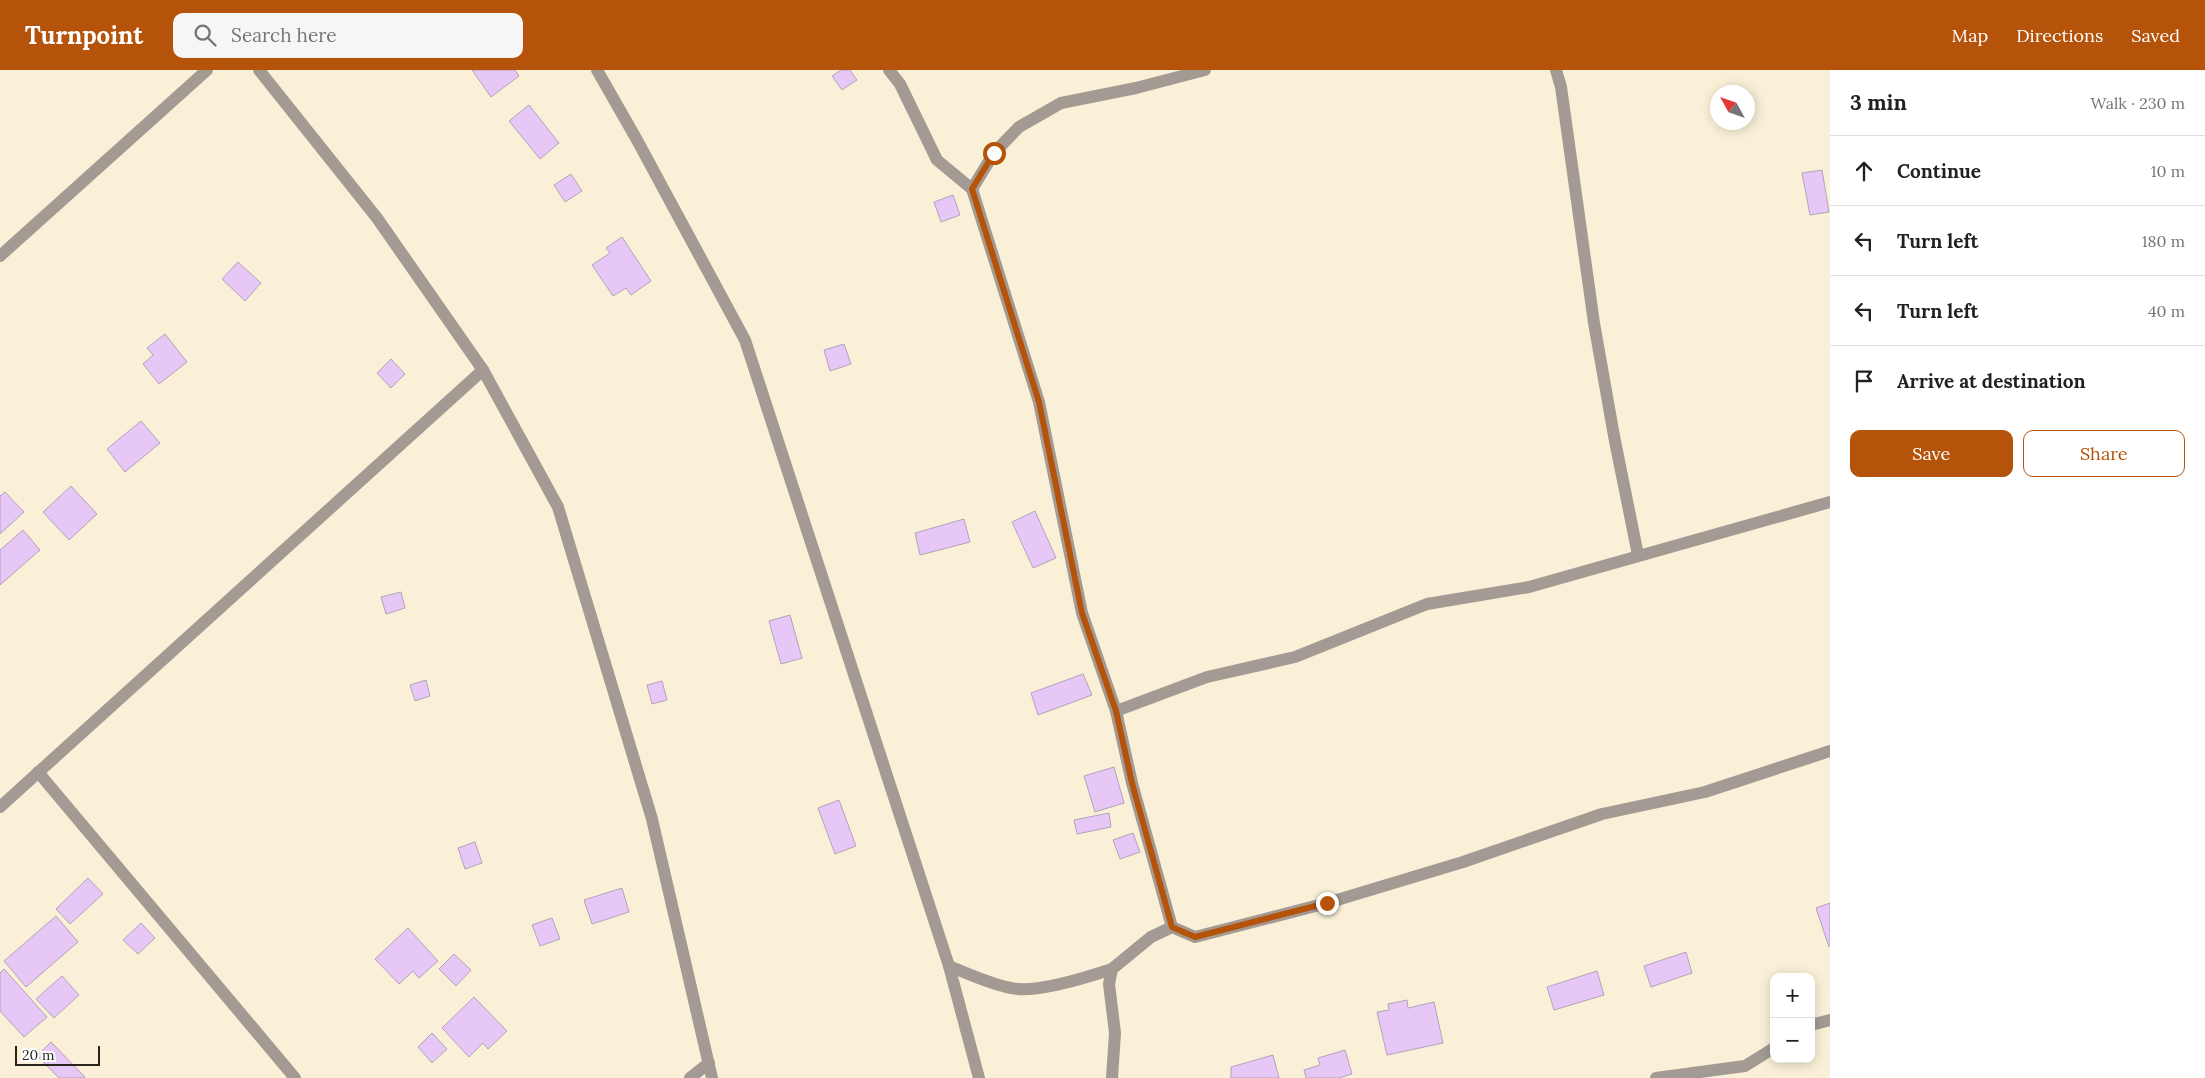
<!DOCTYPE html>
<html lang="en">
<head>
<meta charset="utf-8">
<style>
	:root { --surface:#fff; --page:#f6f6f6; --text:#202124; --muted:#757577; --line:#e0e0e0; --accent:#b45309 }
	body { margin:0; font-family:Lora,serif; background:var(--page); color:var(--text) }
	.controls { position:absolute; right:15px; bottom:15px; display:grid; overflow:hidden; border-radius:10px; box-shadow:0 2px 12px #0003 }
	.controls button { width:45px; height:45px; display:grid; place-items:center; padding:0; border:0; border-bottom:1px solid var(--line); background:var(--surface); color:var(--text); font:25px sans-serif }
	.compass { position:absolute; left:1710px; top:15px; width:45px; height:45px; border-radius:50%; background:var(--surface); box-shadow:0 2px 12px #0003; rotate:310deg }
	.scale { position:absolute; left:15px; bottom:12px; width:85px; box-sizing:border-box; padding-left:5px; border:2px solid #29251c; border-top:0; font-size:14px; line-height:18px; white-space:nowrap; color:#29251c; -webkit-text-stroke:4px #fefefe; paint-order:stroke }
	.stop { position:absolute; width:15px; height:15px; margin:-11px; border:4px solid #b45309; border-radius:50%; background:#fff }
	.stop.end { background:#b45309; border-color:#fff; box-shadow:0 1px 5px #0008 }
	.list { margin:0; padding:0; list-style:none }
	h2 { display:flex; justify-content:space-between; align-items:center; height:65px; margin:0; padding:0 20px; font-size:21px }
	h2 small { font-size:16px; font-weight:400; color:var(--muted) }
	.list li { display:grid; grid-template-columns:32px 1fr auto; gap:15px; align-items:center; box-sizing:border-box; height:70px; padding:0 20px; border-top:1px solid var(--line) }
	.list b { display:block; font-size:19px; white-space:nowrap }
	.list em { font-size:16px; font-style:normal; color:var(--muted) }
	.actions { display:flex; gap:10px; padding:15px 20px }
	.actions a { flex:1; padding:11px 0; border:1px solid var(--accent); border-radius:10px; text-align:center; font-size:18px; color:var(--accent) }
	.actions .main { background:var(--accent); color:#fff }
	.icon { flex:none; width:28px; height:28px; fill:none; stroke:currentColor; stroke-width:2; stroke-linecap:round; stroke-linejoin:round }
	.map { position:relative; flex:none; width:1830px; height:1008px; overflow:hidden }
	header { display:flex; align-items:center; gap:30px; box-sizing:border-box; height:70px; padding:0 25px; background:var(--accent); color:#fff }
	header strong { font-size:24px }
	nav { display:flex; gap:28px; margin-inline-start:auto; font-size:18px }
	.search { width:350px; height:45px; background:var(--page); display:flex; align-items:center; gap:12px; box-sizing:border-box; padding:0 18px; border-radius:10px; color:var(--muted); font-size:19px }
	main { display:flex }
	aside { flex:1; background:var(--surface) }
	.map>svg:first-child { display:block }
	.building { fill:#e6c7f6; stroke:#b1a4b9 }
	.lines { fill:none; stroke-linecap:round; stroke-linejoin:round }
	.minor { stroke:#a49a94; stroke-width:12 }
	.route { stroke:#b45309; stroke-width:6 }
</style>
</head>
<body>
<header>
<strong>Turnpoint</strong>
<div class="search"><svg class="icon" aria-label="search" viewBox="0 0 24 24"><circle cx="10" cy="10" r="6"/><path d="M15 15l6 6"/></svg>Search here</div>
<nav><a>Map</a><a>Directions</a><a>Saved</a></nav>
</header>
<main>
<div class="map">
<svg width="1830" height="1008" viewBox="0 0 1830 1008">
	<rect width="100%" height="100%" fill="#faf0d8"/>
	<g class="building">
		<polygon points="472,0 515,0 519,6 491,27"/>
		<polygon points="841,0 850,0 857,10 842,20 832,6"/>
		<polygon points="529,35 559,73 540,89 509,51"/>
		<polygon points="1822,100 1829,142 1810,145 1802,103"/>
		<polygon points="571,104 582,121 565,132 554,115"/>
		<polygon points="953,125 960,145 941,152 934,132"/>
		<polygon points="622,167 651,211 631,225 626,218 613,226 592,195 610,183 606,178"/>
		<polygon points="238,192 261,213 245,231 222,209"/>
		<polygon points="165,264 187,292 159,314 143,294 153,285 147,278"/>
		<polygon points="844,274 851,294 830,301 824,280"/>
		<polygon points="391,289 405,304 391,318 377,303"/>
		<polygon points="141,351 160,373 125,402 107,379"/>
		<polygon points="71,416 97,444 69,470 43,442"/>
		<polygon points="5,422 24,442 0,464 0,426"/>
		<polygon points="1035,441 1056,488 1033,498 1012,452"/>
		<polygon points="964,449 970,472 920,485 915,463"/>
		<polygon points="23,460 40,480 0,515 0,480"/>
		<polygon points="401,522 405,538 386,544 381,527"/>
		<polygon points="790,545 802,588 781,594 769,551"/>
		<polygon points="1083,604 1092,625 1038,645 1031,623"/>
		<polygon points="426,610 430,626 415,631 410,615"/>
		<polygon points="662,611 667,630 652,634 647,615"/>
		<polygon points="1114,697 1124,733 1095,742 1084,706"/>
		<polygon points="839,730 856,776 835,784 818,738"/>
		<polygon points="1109,743 1111,757 1077,764 1074,750"/>
		<polygon points="1133,763 1140,782 1120,789 1113,770"/>
		<polygon points="475,772 482,793 465,799 458,778"/>
		<polygon points="88,808 103,824 70,854 56,839"/>
		<polygon points="622,818 629,842 592,854 584,830"/>
		<polygon points="1830,833 1830,876 1829,877 1816,838"/>
		<polygon points="56,846 78,872 26,917 4,891"/>
		<polygon points="552,848 560,869 540,876 532,855"/>
		<polygon points="141,853 155,868 138,884 123,870"/>
		<polygon points="408,858 438,891 419,908 413,901 399,914 375,889"/>
		<polygon points="1686,882 1692,903 1651,917 1644,896"/>
		<polygon points="454,884 471,900 456,916 439,899"/>
		<polygon points="4,899 47,947 24,967 0,941 0,903"/>
		<polygon points="1597,901 1604,925 1554,940 1547,917"/>
		<polygon points="62,906 79,925 54,948 36,929"/>
		<polygon points="474,927 507,961 488,979 483,973 469,987 442,958"/>
		<polygon points="1407,930 1408,938 1434,932 1443,973 1387,985 1377,942 1389,940 1388,934"/>
		<polygon points="432,963 447,979 432,993 418,977"/>
		<polygon points="51,972 85,1007 84,1008 59,1008 37,986"/>
		<polygon points="1345,980 1352,1004 1339,1008 1306,1008 1304,1000 1320,995 1318,988"/>
		<polygon points="1273,985 1279,1008 1231,1008 1231,997"/>
	</g>
	<g class="lines">
		<g class="minor">
			<polyline points="259,0 377,148 483,300 558,437 652,749 712,1008"/>
			<polyline points="597,0 637,70 745,270 949,896 979,1008"/>
			<polyline points="889,0 900,14 937,90 972,119 1039,332 1082,543 1116,641 1132,713 1172,857 1195,867 1327,833 1463,792 1602,744 1705,722 1830,681"/>
			<polyline points="1556,0 1561,17 1594,253 1614,366 1638,485"/>
			<polyline points="972,119 994,83 1019,57 1061,33 1136,18 1205,0"/>
			<polyline points="0,186 207,0"/>
			<polyline points="1116,641 1207,607 1295,587 1427,534 1529,517 1830,432"/>
			<polyline points="38,702 295,1008"/>
			<polyline points="0,737 483,300"/>
			<path d="M949 896C969 904 990 914 1011 918 1035 924 1088 907 1112 899"/>
			<polyline points="1811,955 1830,950"/>
			<polyline points="690,1008 709,993"/>
			<polyline points="1112,1008 1115,963 1109,914 1112,899 1151,867 1172,857"/>
			<polyline points="1656,1008 1745,996 1774,978"/>
		</g>
	</g>
	<g class="lines">
		<polyline class="route" points="994,83 972,119 1039,332 1082,543 1116,641 1132,713 1172,857 1195,867 1327,833"/>
	</g>
</svg>
<div class="controls">
<button>+</button>
<button>−</button>
</div>
<svg class="compass" viewBox="-18 -18 36 36"><path d="M0-13l5 13h-10z" fill="#e53935"/><path d="M0 13l5-13h-10z" fill="#757577"/></svg>
<div class="scale">20 m</div>
<div class="stop" style="left:994px;top:83px"></div>
<div class="stop end" style="left:1327px;top:833px"></div>
</div>
<aside>
<h2>3 min<small>Walk · 230 m</small></h2>
<ul class="list">
<li><svg class="icon" aria-label="ahead" viewBox="0 0 24 24"><path d="M12 20V5M6 11l6-6 6 6"/></svg><div><b>Continue</b></div><em>10 m</em></li>
<li><svg class="icon" aria-label="left" viewBox="0 0 24 24"><path d="M17 20v-9H6M10 6l-5 5 5 5"/></svg><div><b>Turn left</b></div><em>180 m</em></li>
<li><svg class="icon" aria-label="left" viewBox="0 0 24 24"><path d="M17 20v-9H6M10 6l-5 5 5 5"/></svg><div><b>Turn left</b></div><em>40 m</em></li>
<li><svg class="icon" aria-label="arrive" viewBox="0 0 24 24"><path d="M6 21V4h12l-3 4 3 4H6"/></svg><div><b>Arrive at destination</b></div></li>
</ul>
<div class="actions"><a class="main">Save</a><a>Share</a></div>
</aside>
</main>
</body>
</html>
